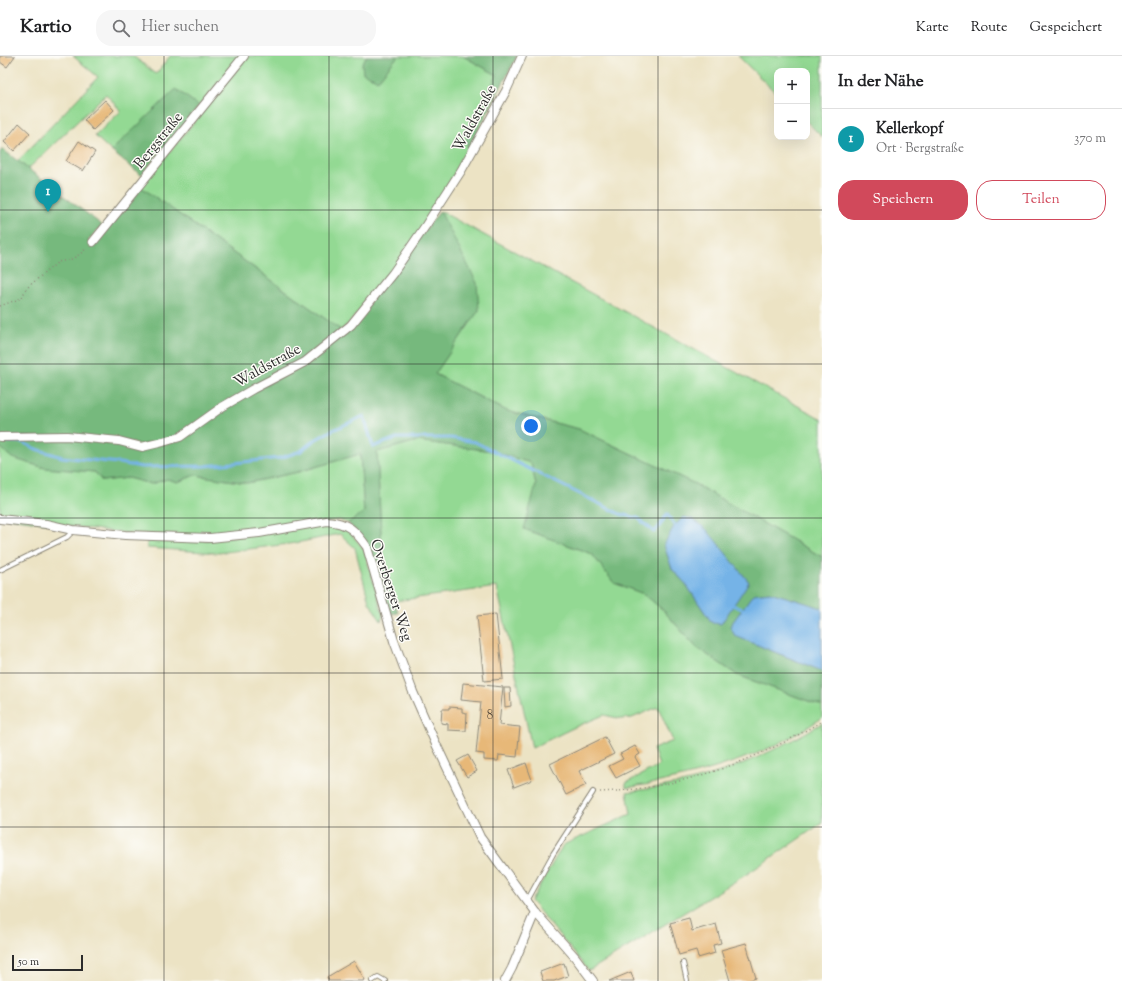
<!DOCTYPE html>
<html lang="de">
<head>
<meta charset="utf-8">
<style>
	:root { --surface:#fff; --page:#f6f6f6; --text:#202124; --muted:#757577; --line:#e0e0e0; --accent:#d1495b }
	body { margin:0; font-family:"Sorts Mill Goudy",serif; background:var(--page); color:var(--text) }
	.controls { position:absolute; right:12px; top:12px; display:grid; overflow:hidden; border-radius:8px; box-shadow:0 4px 16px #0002 }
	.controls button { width:36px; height:36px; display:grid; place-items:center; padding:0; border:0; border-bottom:1px solid var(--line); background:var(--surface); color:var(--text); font:20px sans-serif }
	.scale { position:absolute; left:12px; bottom:10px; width:71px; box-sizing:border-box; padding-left:4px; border:2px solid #2b2b2b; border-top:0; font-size:11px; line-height:14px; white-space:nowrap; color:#2b2b2b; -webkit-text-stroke:3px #fdfcf7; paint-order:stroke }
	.you { position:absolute; left:531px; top:370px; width:14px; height:14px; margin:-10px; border:3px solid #fff; border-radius:50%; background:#1a73e8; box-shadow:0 0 0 6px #1a73e833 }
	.badge { display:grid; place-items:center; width:26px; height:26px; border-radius:50%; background:var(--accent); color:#fff; font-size:13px; font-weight:700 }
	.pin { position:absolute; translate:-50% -33px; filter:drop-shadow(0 1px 2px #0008) }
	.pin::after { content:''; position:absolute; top:21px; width:14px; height:12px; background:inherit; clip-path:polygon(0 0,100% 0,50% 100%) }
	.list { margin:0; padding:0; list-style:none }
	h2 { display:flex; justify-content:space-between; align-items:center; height:52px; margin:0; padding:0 16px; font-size:17px }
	h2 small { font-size:13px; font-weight:400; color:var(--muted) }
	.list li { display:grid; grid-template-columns:26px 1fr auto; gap:12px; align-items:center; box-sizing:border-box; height:60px; padding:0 16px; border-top:1px solid var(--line) }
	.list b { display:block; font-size:15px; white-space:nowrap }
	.list p { margin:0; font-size:13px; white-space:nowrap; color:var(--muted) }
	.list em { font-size:13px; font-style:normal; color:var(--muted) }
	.actions { display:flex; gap:8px; padding:12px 16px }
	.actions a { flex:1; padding:9px 0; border:1px solid var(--accent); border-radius:16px; text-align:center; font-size:14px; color:var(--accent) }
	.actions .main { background:var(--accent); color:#fff }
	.icon { flex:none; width:22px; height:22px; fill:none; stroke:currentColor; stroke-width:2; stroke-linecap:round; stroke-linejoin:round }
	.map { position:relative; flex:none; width:822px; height:925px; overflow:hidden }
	header { display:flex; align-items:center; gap:24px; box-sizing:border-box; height:56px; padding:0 20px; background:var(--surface); border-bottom:1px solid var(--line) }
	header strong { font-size:19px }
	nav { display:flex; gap:22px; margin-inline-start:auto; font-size:14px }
	.search { width:280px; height:36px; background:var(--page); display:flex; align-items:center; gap:10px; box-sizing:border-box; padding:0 14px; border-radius:16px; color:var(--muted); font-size:15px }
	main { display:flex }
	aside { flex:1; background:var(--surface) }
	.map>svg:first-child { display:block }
	.green { fill:#93d993; stroke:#5f825f }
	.forest { fill:#76b97d; stroke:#507254; fill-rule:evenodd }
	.water { fill:#74b3e7; stroke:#506f89 }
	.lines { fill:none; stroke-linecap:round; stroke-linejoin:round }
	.stream { stroke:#74b3e7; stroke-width:3 }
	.building { fill:#e7b878 }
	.lane-casing { stroke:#8c8778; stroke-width:6 }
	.street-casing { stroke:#8c8778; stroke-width:10 }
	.path { stroke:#8c8778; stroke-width:1.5; stroke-dasharray:1 3; stroke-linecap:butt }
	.lane { stroke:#fff; stroke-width:4 }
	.street { stroke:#fff; stroke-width:8 }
	.grid { fill:none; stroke:#2b2b2b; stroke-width:1; stroke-opacity:0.55 }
	.labels { text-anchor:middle; stroke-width:3; stroke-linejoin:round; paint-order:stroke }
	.number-label { font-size:13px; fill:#5a4e3e }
	.street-label { font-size:15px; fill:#2b2b2b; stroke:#fdfcf7 }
</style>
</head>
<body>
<header>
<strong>Kartio</strong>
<div class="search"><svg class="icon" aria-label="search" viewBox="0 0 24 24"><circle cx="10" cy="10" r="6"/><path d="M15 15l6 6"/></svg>Hier suchen</div>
<nav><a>Karte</a><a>Route</a><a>Gespeichert</a></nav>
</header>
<main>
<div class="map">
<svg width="822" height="925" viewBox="0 0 822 925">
	<rect width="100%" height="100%" fill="#fdfcf7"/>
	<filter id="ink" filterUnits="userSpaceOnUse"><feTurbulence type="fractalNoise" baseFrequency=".025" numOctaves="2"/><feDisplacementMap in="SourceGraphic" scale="8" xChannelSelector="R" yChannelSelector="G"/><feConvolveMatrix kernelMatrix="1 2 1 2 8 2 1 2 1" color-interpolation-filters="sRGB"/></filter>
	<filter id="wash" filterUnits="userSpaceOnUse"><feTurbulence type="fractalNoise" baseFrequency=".012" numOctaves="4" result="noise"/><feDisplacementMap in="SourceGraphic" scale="16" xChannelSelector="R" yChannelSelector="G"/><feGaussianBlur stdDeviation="0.9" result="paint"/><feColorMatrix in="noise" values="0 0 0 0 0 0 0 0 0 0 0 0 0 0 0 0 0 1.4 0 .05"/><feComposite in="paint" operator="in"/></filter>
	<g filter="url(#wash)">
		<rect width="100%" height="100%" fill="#ece3c4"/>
		<g class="green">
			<polygon points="73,0 133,0 156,18 170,0 241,0 199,50 176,34 111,95 95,80 121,55 106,38 28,113 18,105 98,21"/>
			<polygon points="248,0 367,0 362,7 378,24 398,0 463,0 497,19 466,79 468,94 425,168 392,215 349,267 341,274 141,131"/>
			<polygon points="738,0 822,0 822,81 807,66 807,15 777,15 777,38"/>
			<polygon points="440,155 822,363 822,501 695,428 579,373 507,355 435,318 479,254"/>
			<path d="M417 385 492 395 531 407 536 429 525 473 592 498 614 527 644 538 663 554 696 591 737 619 822 650V662C807 672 790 682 774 690 727 711 678 724 626 732V727L659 709 653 693 673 685 658 651 632 662 622 663 604 659 575 671 532 692 497 531 395 545 382 498 377 396Z"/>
			<polygon points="0,391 12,402 45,412 95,416 102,425 128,422 151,428 167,423 178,426 195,419 247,427 298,416 360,398 364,457 348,467 339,464 209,481 125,477 0,461"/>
			<polygon points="327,467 346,472 364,493 383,559 381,565 369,546 355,492 340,478 296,487 218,497 147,492 147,483 208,484"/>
			<path d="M822 667V767L747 818 589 915 531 845 563 789 631 758 627 736C648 733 670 730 690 725 737 713 781 692 822 667Z"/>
		</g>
		<g class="forest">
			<polygon points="367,0 398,0 378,24 363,17 362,7"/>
			<polygon points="463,0 517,0 468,94 466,79 497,19"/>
			<polygon points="176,33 199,50 141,119 111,95"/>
			<polygon points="2,93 102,169 88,185 94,190 141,131 341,274 305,305 179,379 142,389 119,384 0,380 0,97"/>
			<path d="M440 155 477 227 479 254 435 318 507 355 579 373 695 428 822 501V552L770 536 754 538 730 570 764 592 822 615V650L737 619 696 591 663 554 644 538 614 527 592 498 524 473 536 429 531 407 492 395 417 385 377 396 382 498 398 557 388 558 368 491 348 467 364 456 360 398 298 416 247 427 195 419 178 426 167 423 151 428 128 422 102 425 95 416 45 412 12 402 0 391V382L67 381 143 392 164 387 223 352 307 307 352 269ZM664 489 733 507 749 526 712 567 685 527 672 513Z"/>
		</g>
		<g class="water">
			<polygon points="684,461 693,463 707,474 749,526 721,568 712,567 685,527 672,513 664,489 674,470"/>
			<polygon points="770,536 822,552 822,615 735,580 730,570 753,538"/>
		</g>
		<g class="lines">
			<g class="stream">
				<polyline points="4,385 22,386 36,393 62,401 119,407 142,411 205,410 280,402 301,395 313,385 329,376 364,360 373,391 397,382 451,382 475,386 620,458 638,462 654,476 659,471 667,458 677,472"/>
				<polyline points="730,548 745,554"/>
			</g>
		</g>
		<g id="blocks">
			<g class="building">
				<polygon points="0,0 15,0 7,11 0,6"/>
				<polygon points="105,44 114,54 93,74 84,64"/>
				<polygon points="19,67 30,77 14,95 4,86"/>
				<polygon points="79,85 95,96 83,115 66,105"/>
				<polygon points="496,558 503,623 484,625 477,560"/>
				<polygon points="463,627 503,631 499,669 520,671 517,701 499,699 498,705 484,704 484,698 476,697 481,646 461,644"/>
				<polygon points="504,632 510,632 511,650 505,651"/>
				<polygon points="449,651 462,652 462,656 467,657 466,675 448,674 448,668 441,667 442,653 449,653"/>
				<polygon points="605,681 614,698 579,715 586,729 566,739 550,708"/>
				<polygon points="635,690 640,698 635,701 640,710 616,722 609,710 623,703 620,698"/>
				<polygon points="468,699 477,715 467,721 457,705"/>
				<polygon points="526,707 532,724 514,731 508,714"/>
				<polygon points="689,862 692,875 716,868 721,887 713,889 715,897 698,902 696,894 679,899 670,867"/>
				<polygon points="746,887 756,922 747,925 730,925 721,894"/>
				<polygon points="354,905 365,924 363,925 329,925 327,921"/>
				<polygon points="564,907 568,920 554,925 543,925 540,916"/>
				<polygon points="631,916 634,925 609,925"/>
			</g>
		</g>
	</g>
	<g filter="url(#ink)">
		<use href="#blocks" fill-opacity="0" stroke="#8c8778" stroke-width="1"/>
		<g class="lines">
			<g class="lane-casing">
				<g id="lane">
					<polyline points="0,514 67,481 73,475"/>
					<polyline points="527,845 553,798 593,736"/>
					<polyline points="683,907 687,925"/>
					<polyline points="372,925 378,921 385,925"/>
				</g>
			</g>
			<g class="street-casing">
				<g id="street">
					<polyline points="93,186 244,0"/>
					<polyline points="0,381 67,380 119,385 142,391 163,386 180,381 222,351 253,333 305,306 351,269 393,217 426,169 461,115 506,35 522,0"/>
					<path d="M0 463 46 468 73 474 125 479 210 482 259 477 327 465C348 467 355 474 367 491L394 585 413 636 435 686 480 781 535 856 575 901 593 925"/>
					<polyline points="505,925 512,912 535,856"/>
				</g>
			</g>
			<g class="path">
				<polyline points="0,250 19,243 23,240 25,234 30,229 58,206 72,203 80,198 87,192"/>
				<path d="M600 736C679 733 755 706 822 665"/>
			</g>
			<use href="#lane" class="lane"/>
			<use href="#street" class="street"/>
		</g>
	</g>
	<path class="grid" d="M164 0V925M329 0V925M493 0V925M658 0V925M0 154H822M0 308H822M0 462H822M0 617H822M0 771H822"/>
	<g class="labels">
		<g class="number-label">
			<text x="490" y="663">8</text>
		</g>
		<g class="street-label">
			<text transform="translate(474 62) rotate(-61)" y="5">Waldstraße</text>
			<text transform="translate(158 84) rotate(-51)" y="5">Bergstraße</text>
			<text transform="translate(267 309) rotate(-29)" y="5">Waldstraße</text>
			<text transform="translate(392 534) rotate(72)" y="5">Overberger Weg</text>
		</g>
	</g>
</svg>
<div class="controls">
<button>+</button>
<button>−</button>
</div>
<div class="scale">50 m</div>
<div class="you"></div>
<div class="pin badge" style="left:48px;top:156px;background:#0f9aa8">1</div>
</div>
<aside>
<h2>In der Nähe<small></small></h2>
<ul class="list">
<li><span class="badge" style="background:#0f9aa8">1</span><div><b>Kellerkopf</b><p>Ort · Bergstraße</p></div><em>370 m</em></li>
</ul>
<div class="actions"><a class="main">Speichern</a><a>Teilen</a></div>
</aside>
</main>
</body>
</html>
